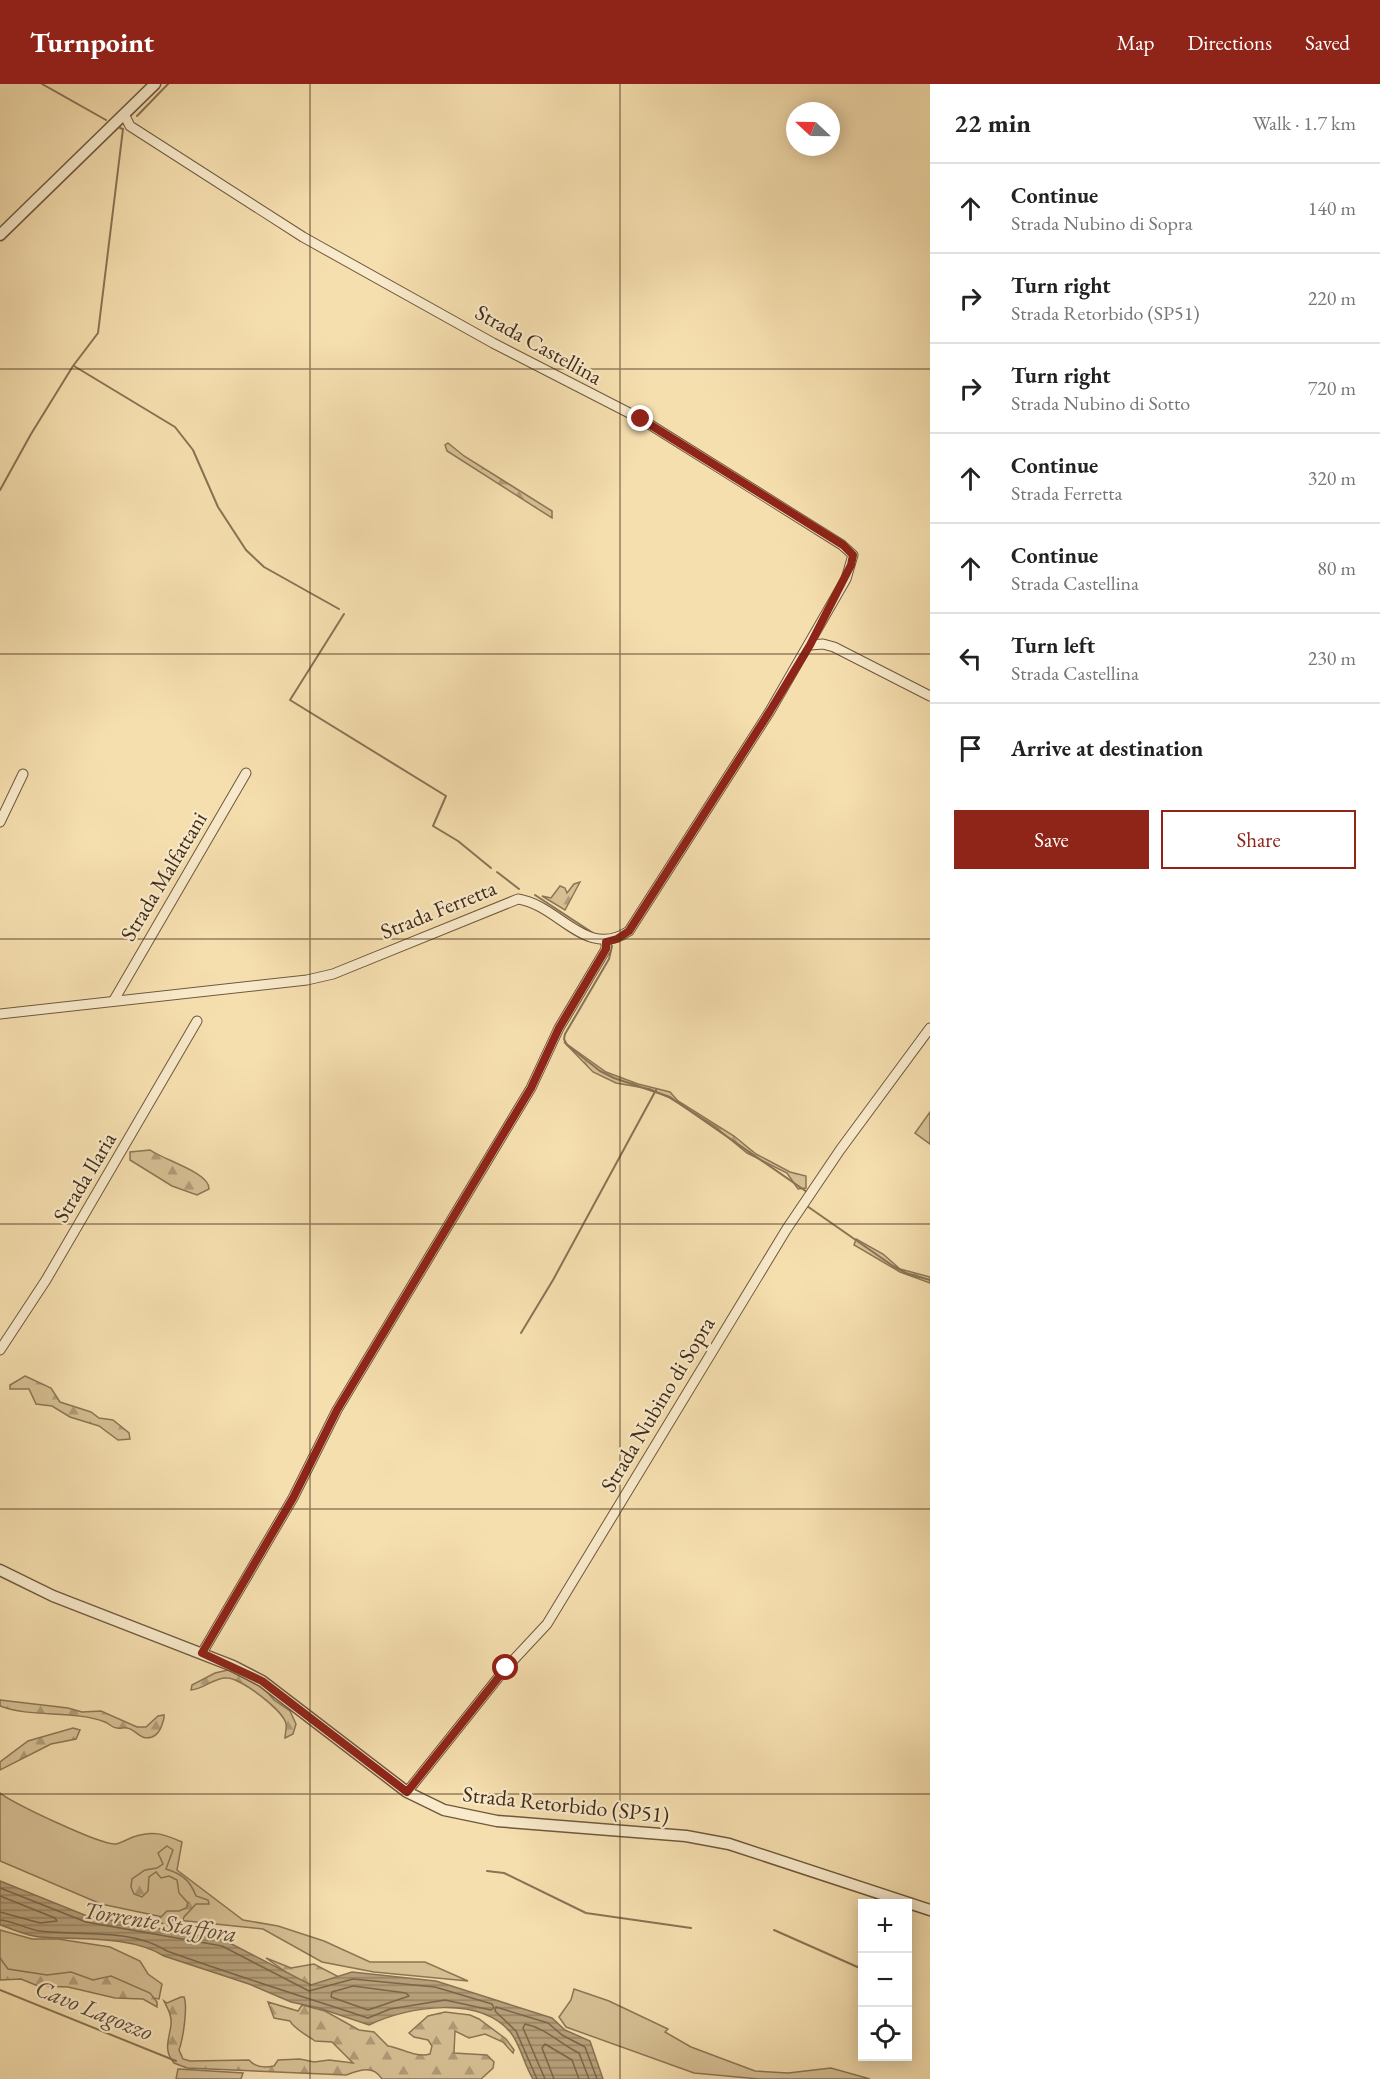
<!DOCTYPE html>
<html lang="en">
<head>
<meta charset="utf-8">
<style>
	:root { --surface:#fff; --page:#f2f2f2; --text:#222; --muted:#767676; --line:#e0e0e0; --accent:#8f2418 }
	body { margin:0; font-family:"EB Garamond",serif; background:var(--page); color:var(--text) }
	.controls { position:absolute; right:18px; bottom:18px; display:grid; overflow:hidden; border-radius:0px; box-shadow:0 3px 15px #0003 }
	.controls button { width:54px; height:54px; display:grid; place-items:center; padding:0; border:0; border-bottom:2px solid var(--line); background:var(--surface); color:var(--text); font:30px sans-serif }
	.compass { position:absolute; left:786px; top:18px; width:54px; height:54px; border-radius:50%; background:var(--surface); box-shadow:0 3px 15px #0003; rotate:292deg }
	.stop { position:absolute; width:18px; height:18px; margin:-14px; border:4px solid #8f2418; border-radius:50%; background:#fff }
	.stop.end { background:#8f2418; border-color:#fff; box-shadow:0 2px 6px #0008 }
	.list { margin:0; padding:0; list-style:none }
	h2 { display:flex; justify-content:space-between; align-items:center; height:78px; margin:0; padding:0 24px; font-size:26px }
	h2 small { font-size:20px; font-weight:400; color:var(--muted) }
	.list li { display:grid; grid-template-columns:39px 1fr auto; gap:18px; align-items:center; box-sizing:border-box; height:90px; padding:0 24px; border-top:2px solid var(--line) }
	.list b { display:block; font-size:22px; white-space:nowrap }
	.list p { margin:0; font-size:20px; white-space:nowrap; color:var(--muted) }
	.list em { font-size:20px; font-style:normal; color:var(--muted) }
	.actions { display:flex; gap:12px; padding:18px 24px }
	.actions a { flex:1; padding:14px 0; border:2px solid var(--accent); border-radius:0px; text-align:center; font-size:21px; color:var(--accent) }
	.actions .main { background:var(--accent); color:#fff }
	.icon { flex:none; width:33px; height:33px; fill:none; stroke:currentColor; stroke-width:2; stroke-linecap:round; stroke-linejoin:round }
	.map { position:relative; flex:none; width:930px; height:1995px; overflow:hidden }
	header { display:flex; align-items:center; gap:36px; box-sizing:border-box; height:84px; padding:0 30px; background:var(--accent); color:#fff }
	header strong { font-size:28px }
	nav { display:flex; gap:33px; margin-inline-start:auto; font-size:21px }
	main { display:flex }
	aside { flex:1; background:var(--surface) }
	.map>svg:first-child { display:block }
	.grass { fill:#d7c195; stroke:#8c7656; stroke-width:1.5 }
	.forest { fill:url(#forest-firs); stroke:#8c7656; stroke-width:1.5 }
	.water { fill:url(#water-rules); stroke:#887354; stroke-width:1.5 }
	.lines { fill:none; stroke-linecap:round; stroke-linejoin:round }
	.shore { stroke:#7c674a; stroke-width:1.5 }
	.stream { stroke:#887354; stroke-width:2 }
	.minor-casing { stroke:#6e593e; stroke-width:11 }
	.tertiary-casing { stroke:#6e593e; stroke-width:13 }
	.minor { stroke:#f9eacb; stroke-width:9 }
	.tertiary { stroke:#f9eacb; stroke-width:10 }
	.route { stroke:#8f2418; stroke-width:8 }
	.grid { fill:none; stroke:#412c18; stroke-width:1.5; stroke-opacity:0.55 }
	.labels { text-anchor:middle; stroke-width:4.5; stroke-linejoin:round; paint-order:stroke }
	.street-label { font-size:22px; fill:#412c18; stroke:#f9eacb }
	.water-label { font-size:24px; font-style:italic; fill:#5f4a31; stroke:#f9eacb }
</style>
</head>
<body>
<header>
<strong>Turnpoint</strong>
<nav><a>Map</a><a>Directions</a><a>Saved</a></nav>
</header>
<main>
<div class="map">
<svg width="930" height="1995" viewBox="0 0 930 1995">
	<defs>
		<pattern id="forest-firs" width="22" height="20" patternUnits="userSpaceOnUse" patternTransform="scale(1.5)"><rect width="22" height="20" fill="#d7c195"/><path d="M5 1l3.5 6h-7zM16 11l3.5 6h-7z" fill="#b09d79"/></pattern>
		<pattern id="water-rules" width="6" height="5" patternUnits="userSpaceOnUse" patternTransform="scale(1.5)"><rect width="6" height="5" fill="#b8a27c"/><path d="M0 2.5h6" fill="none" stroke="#978465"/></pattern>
	</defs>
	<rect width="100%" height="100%" fill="#f6dfaf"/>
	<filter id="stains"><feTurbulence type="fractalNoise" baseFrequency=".00333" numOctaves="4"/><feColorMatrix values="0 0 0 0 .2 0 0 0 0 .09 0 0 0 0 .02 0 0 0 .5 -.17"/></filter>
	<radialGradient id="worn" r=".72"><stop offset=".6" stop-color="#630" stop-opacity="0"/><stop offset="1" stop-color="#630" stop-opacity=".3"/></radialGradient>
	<g class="grass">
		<polygon points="930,1028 930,1060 915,1049"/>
		<path d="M0 1709C15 1720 100 1761 116 1760 121 1759 128 1755 133 1753 153 1746 164 1750 182 1758L177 1786 243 1836 278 1842 324 1857 370 1878H425L468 1897 374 1888 322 1878 263 1845 177 1836 101 1820 0 1777Z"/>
		<polygon points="0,1846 32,1855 58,1855 110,1863 140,1877 148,1890 162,1900 159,1915 0,1891"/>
		<polygon points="574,1905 609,1917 668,1945 665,1948 691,1963 755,1987 788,1989 831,1984 870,1995 759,1995 694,1989 566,1943 559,1933 571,1916"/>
		<polygon points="178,1985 243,1989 241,1995 176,1995"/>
	</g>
	<g class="forest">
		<polygon points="448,359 464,372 552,427 552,434 447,367 445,361"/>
		<polygon points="580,798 565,826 542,812 551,814 560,802 565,804 567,809 574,800"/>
		<polygon points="564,958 606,988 638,1000 670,1008 678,1017 734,1052 756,1070 790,1088 806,1092 806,1104 798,1105 787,1089 747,1069 713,1041 670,1014 650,1005 616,999 593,988"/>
		<path d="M150 1066C164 1076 210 1089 209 1105L197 1111 172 1102 130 1076V1068Z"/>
		<polygon points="856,1155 883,1170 900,1185 930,1193 930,1199 900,1188 854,1161"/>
		<polygon points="25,1292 51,1304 60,1318 91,1328 99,1334 113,1336 129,1349 130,1355 118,1356 99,1342 70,1333 52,1322 36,1320 29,1305 10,1305 10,1301"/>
		<path d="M228 1586 262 1602 274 1616 290 1627 296 1640 293 1650 285 1654C285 1650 287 1643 286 1640 284 1627 241 1594 227 1594 214 1593 205 1605 191 1606L192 1601 215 1589Z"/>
		<path d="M0 1616 68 1624 82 1628 101 1627 137 1643H146L158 1632 164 1631V1634C162 1641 160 1650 152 1653 140 1657 137 1646 127 1644 121 1643 123 1645 117 1644 112 1644 110 1640 105 1638 75 1626 30 1634 0 1622Z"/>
		<polygon points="73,1644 80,1646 76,1655 51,1660 0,1686 0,1678 28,1657"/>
		<path d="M167 1762 173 1766 166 1785C182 1790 190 1796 196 1812L208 1816 209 1820H196L184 1833 181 1841C175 1844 161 1843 159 1835L167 1827H179L186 1824 188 1819 179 1809 177 1796 169 1792 161 1794 156 1788 149 1793 148 1807 142 1813 134 1810 131 1803 132 1795 145 1786 157 1784 163 1780 158 1769Z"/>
		<polygon points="0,1874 8,1885 47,1891 71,1888 93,1896 111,1892 150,1909 157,1918 157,1923 143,1915 115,1914 68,1903 38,1902 21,1895 0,1896"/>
		<polygon points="266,1874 291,1884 314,1880 341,1894 333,1910 300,1898"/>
		<path d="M181 1913H184C188 1923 183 1955 179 1966L183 1975 190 1977 249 1976C255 1983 265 1984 274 1982L278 1976 300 1975 314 1978 329 1976 353 1979 332 1958 315 1957C308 1952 293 1944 290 1937L274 1934 268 1918 298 1927 302 1921 325 1927 359 1946 374 1948 388 1962C402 1964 415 1974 430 1970L432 1962 428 1956 414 1953 409 1949 428 1932 445 1928 470 1931 479 1935 506 1955 514 1966 513 1969 503 1958 485 1950 469 1954 455 1947 454 1969 487 1971 494 1978 493 1984 481 1995H382C373 1981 360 1986 346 1991L187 1984 174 1979C163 1966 169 1956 171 1941 172 1932 168 1925 164 1917L167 1919Z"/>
	</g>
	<path class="water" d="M0 1797 87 1832 224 1856 311 1901 352 1888 436 1897 552 1934 565 1946 590 1957 603 1995H533C524 1981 521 1962 511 1949 480 1911 408 1922 369 1941L319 1924 291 1918 249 1900 164 1872C131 1851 78 1856 40 1853 27 1852 13 1845 0 1841Z"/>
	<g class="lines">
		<g class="shore">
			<path d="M0 1804 86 1838 222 1862 309 1907 353 1895 435 1903 492 1920 494 1924 491 1926 445 1916 390 1925 368 1934C301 1912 233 1891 167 1867 130 1844 80 1852 40 1847 26 1845 14 1837 0 1836"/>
			<polyline points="0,1812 55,1834 57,1837 40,1839 0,1828"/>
			<polygon points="353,1902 406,1909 409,1912 368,1926 331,1913 332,1908"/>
			<polyline points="537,1995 516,1947 495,1927 496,1923 548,1939 562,1951 585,1963 597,1995"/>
			<path d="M545 1995 523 1944 525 1940C546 1944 560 1960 579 1969L589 1995"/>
			<polyline points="554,1995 542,1964 545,1960 572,1976 579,1995"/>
		</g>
		<g class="stream">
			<polyline points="42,0 106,36"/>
			<polyline points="137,32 168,0"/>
			<polyline points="74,282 175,343 193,366 218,423 246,466 264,483 339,525"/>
			<polyline points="0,406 31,350 73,282 98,249 123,45 120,44"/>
			<polyline points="344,530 290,616 446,712 433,742 458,757 491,784"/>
			<polyline points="497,788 519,805"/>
			<polyline points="535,811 593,849"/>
			<polyline points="612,862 609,875 565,950 564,955 567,961 600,987 614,994 670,1013 807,1108"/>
			<polyline points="807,1122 893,1182 906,1189 930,1196"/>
			<polyline points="521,1249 553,1196 656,1006"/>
			<polyline points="487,1787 504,1789 586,1829 691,1844"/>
			<polyline points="774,1846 862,1885"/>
			<polyline points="0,1906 176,1977"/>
		</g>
		<g class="minor-casing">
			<g id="minor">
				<polyline points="810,561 823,560 834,563 930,612"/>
				<polyline points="0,738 23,690"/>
				<polyline points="114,916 246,689"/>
				<path d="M0 930 307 896 333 890 518 815C559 821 586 876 629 847L770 627 846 495 853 471 842 461 641 335 493 259 303 153 130 42 124 30"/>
				<polyline points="0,1266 46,1196 197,937"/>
				<polyline points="202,1569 293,1414 337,1326 531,1004 559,944 606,865 606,858"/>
				<polyline points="407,1708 506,1584 547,1540 786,1146 840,1066 930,944"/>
			</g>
		</g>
		<g class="tertiary-casing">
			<g id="tertiary">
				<polyline points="0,151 155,0"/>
				<polyline points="0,1486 53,1512 233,1582 262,1597 407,1708 444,1726 497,1737 686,1752 729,1760 930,1826"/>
			</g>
		</g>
		<use href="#minor" class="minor"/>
		<use href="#tertiary" class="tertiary"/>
	</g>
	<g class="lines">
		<polyline class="route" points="506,1584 407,1708 262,1597 202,1569 293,1414 337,1326 531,1004 559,944 606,865 606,858 617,855 629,847 770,627 810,561 851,481 853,471 843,461 641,335"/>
	</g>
	<path class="grid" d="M310 0V1995M620 0V1995M0 285H930M0 570H930M0 855H930M0 1140H930M0 1425H930M0 1710H930"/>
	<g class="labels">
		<g class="street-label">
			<text transform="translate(539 260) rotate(29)" y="8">Strada Castellina</text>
			<text transform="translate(163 792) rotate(-59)" y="8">Strada Malfattani</text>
			<text transform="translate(438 825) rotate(-22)" y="8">Strada Ferretta</text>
			<text transform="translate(84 1093) rotate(-59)" y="8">Strada Ilaria</text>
			<text transform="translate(657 1320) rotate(-59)" y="8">Strada Nubino di Sopra</text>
			<text transform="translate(566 1720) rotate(6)" y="8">Strada Retorbido (SP51)</text>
		</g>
		<g class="water-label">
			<text transform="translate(160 1838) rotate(9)" y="8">Torrente Staffora</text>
			<text transform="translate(94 1926) rotate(22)" y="8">Cavo Lagozzo</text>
		</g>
	</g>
	<rect width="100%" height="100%" filter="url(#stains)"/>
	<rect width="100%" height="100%" fill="url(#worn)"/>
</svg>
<div class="controls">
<button>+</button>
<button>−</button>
<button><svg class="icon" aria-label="locate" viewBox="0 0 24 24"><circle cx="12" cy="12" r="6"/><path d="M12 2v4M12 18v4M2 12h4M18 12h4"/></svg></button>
</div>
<svg class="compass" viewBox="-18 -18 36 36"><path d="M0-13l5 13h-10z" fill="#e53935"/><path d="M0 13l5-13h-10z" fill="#767676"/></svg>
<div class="stop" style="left:506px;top:1584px"></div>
<div class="stop end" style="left:641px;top:335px"></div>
</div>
<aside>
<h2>22 min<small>Walk · 1.7 km</small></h2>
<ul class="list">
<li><svg class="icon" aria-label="ahead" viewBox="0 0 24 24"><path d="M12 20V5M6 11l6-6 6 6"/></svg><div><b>Continue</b><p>Strada Nubino di Sopra</p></div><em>140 m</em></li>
<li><svg class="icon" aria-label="right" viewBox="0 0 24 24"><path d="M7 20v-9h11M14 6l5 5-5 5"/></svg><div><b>Turn right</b><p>Strada Retorbido (SP51)</p></div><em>220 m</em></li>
<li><svg class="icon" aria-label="right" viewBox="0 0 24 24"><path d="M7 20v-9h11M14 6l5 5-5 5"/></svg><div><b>Turn right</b><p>Strada Nubino di Sotto</p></div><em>720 m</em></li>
<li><svg class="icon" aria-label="ahead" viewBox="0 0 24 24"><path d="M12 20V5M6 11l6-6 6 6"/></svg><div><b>Continue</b><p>Strada Ferretta</p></div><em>320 m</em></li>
<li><svg class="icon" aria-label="ahead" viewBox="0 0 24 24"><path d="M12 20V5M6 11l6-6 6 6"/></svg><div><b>Continue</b><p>Strada Castellina</p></div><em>80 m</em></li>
<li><svg class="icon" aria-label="left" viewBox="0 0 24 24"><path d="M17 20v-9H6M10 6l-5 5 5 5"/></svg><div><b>Turn left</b><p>Strada Castellina</p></div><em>230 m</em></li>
<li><svg class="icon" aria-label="arrive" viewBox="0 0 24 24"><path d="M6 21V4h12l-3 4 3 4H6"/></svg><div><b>Arrive at destination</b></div></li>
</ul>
<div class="actions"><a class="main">Save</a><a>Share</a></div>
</aside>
</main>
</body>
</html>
